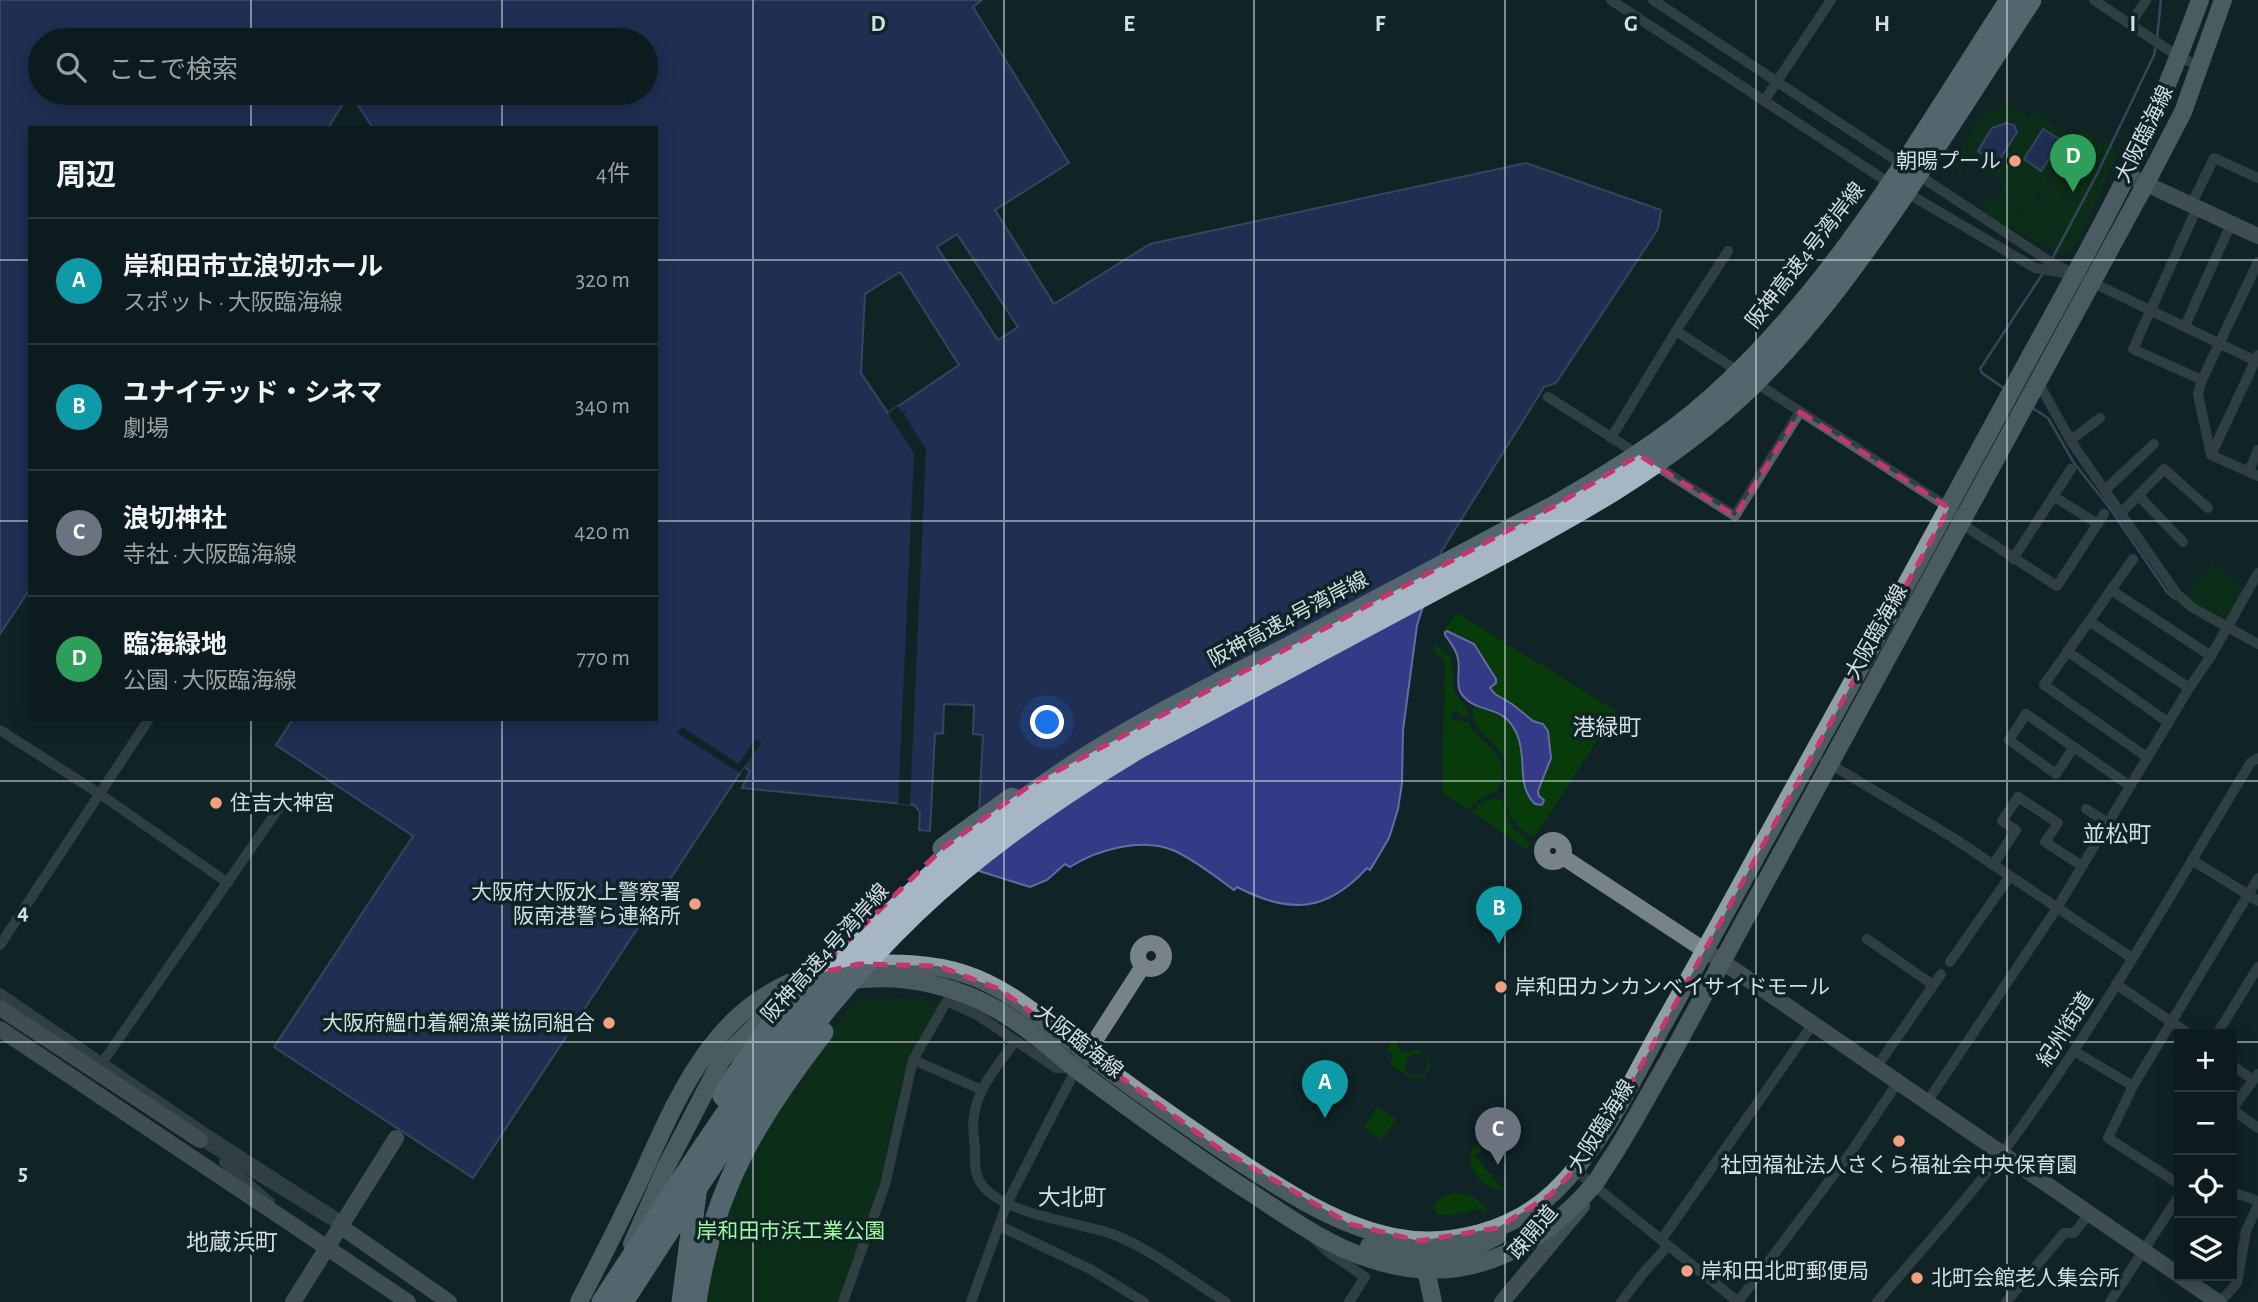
<!DOCTYPE html>
<html lang="ja">
<head>
<meta charset="utf-8">
<style>
	:root { --surface:#0c1b1d; --page:#152426; --text:#f1f3f6; --muted:#9aa1a4; --line:#2c393b; --accent:#b45309 }
	body { margin:0; font-family:"Alegreya Sans","Noto Sans JP",sans-serif; background:var(--page); color:var(--text) }
	.controls { position:absolute; right:21px; bottom:21px; display:grid; overflow:hidden; border-radius:0px; box-shadow:0 4px 18px #0003 }
	.controls button { width:63px; height:63px; display:grid; place-items:center; padding:0; border:0; border-bottom:2px solid var(--line); background:var(--surface); color:var(--text); font:35px sans-serif }
	.you { position:absolute; left:1048px; top:723px; width:24px; height:24px; margin:-18px; border:5px solid #fff; border-radius:50%; background:#1a73e8; box-shadow:0 0 0 10px #1a73e833 }
	.badge { display:grid; place-items:center; width:46px; height:46px; border-radius:50%; background:var(--accent); color:#fff; font-size:23px; font-weight:700 }
	.pin { position:absolute; translate:-50% -58px; filter:drop-shadow(0 2px 4px #0008) }
	.pin::after { content:''; position:absolute; top:37px; width:24px; height:21px; background:inherit; clip-path:polygon(0 0,100% 0,50% 100%) }
	.list { margin:0; padding:0; list-style:none }
	h2 { display:flex; justify-content:space-between; align-items:center; height:91px; margin:0; padding:0 28px; font-size:30px }
	h2 small { font-size:23px; font-weight:400; color:var(--muted) }
	.list li { display:grid; grid-template-columns:46px 1fr auto; gap:21px; align-items:center; box-sizing:border-box; height:126px; padding:0 28px; border-top:2px solid var(--line) }
	.list b { display:block; font-size:26px; white-space:nowrap }
	.list p { margin:0; font-size:23px; white-space:nowrap; color:var(--muted) }
	.list em { font-size:23px; font-style:normal; color:var(--muted) }
	.icon { flex:none; width:38px; height:38px; fill:none; stroke:currentColor; stroke-width:2; stroke-linecap:round; stroke-linejoin:round }
	.map { position:relative; flex:none; width:2258px; height:1302px; overflow:hidden }
	.search { position:absolute; background:var(--surface); box-shadow:0 4px 18px #0003; left:28px; top:28px; width:630px; height:77px; display:flex; align-items:center; gap:18px; box-sizing:border-box; padding:0 24px; border-radius:38px; color:var(--muted); font-size:26px }
	.panel { position:absolute; background:var(--surface); box-shadow:0 4px 18px #0003; left:28px; top:126px; width:630px; height:595px; border-radius:0px }
	.map>svg:first-child { display:block }
	.green { fill:#073b0a }
	.water { fill:#343a86; stroke:#646ca1; stroke-width:2; fill-rule:evenodd }
	.pier { fill:#102427 }
	.lines { fill:none; stroke-linecap:round; stroke-linejoin:round }
	.stream { stroke:#646ca1; stroke-width:2.5 }
	.street { stroke:#585f64; stroke-width:10 }
	.secondary { stroke:#78828b; stroke-width:16 }
	.primary { stroke:#909ea8; stroke-width:18 }
	.highway { stroke:#a6b6c4; stroke-width:21 }
	.highway-bridge { stroke:#a6b6c4; stroke-width:21 }
	.marked { fill:none; stroke:#c5366f; stroke-width:5; stroke-dasharray:14 9; stroke-linejoin:round }
	.grid { fill:none; stroke:#d3dfe1; stroke-width:2; stroke-opacity:0.55 }
	.poi-dot { fill:#f1a17d; stroke:#102427; stroke-width:2.5 }
	.labels { text-anchor:middle; stroke-width:7; stroke-linejoin:round; paint-order:stroke }
	.street-label { font-size:21px; fill:#d3dfe1; stroke:#102427 }
	.poi-label { font-size:21px; fill:#d3dfe1; stroke:#102427; text-anchor:start }
	.park-label { font-size:21px; fill:#9efb9b; stroke:#102427 }
	.neighbourhood-label { font-size:23px; fill:#d3dfe1; stroke:#102427 }
	.grid-label { font-size:23px; text-anchor:middle; font-weight:bold; fill:#d3dfe1; stroke:#102427; stroke-width:7; stroke-linejoin:round; paint-order:stroke }
</style>
</head>
<body>
<div class="map">
<svg width="2258" height="1302" viewBox="0 0 2258 1302">
	<rect width="100%" height="100%" fill="#102427"/>
	<g class="green">
		<polygon points="2010,105 2029,118 2033,112 2074,138 2029,211 2048,187 2081,128 2119,152 2073,251 2059,254 1981,210 1992,197 2025,217 2026,215 1996,197 2006,183 1966,159 1962,163 1961,176 1957,172 1957,154 1982,115"/>
		<polygon points="2213,562 2245,590 2226,621 2197,605 2188,595"/>
		<path d="M1457 613 1616 711 1534 838C1516 828 1504 812 1505 791 1505 779 1507 770 1503 758 1495 737 1466 730 1474 705 1448 689 1463 679 1456 657 1453 648 1447 639 1442 632Z"/>
		<path d="M1436 644 1451 658 1454 691 1468 711 1466 717 1460 716 1457 711H1452V720L1468 722C1481 747 1515 753 1498 790L1478 800 1468 810 1442 792 1445 666 1442 658 1433 652Z"/>
		<polygon points="1492,798 1501,799 1513,829 1531,843 1527,850 1472,812 1479,804"/>
		<polygon points="880,998 923,1000 942,1005 909,1059 900,1088 877,1194 837,1302 705,1302 716,1236 757,1141 821,1044 857,1000"/>
		<path d="M1393 1040 1401 1051 1410 1052 1416 1049 1424 1054H1415L1407 1059 1405 1067 1410 1075C1425 1081 1428 1069 1428 1058L1431 1066 1425 1077 1412 1079 1389 1064 1394 1055 1386 1050Z"/>
		<polygon points="1377,1107 1396,1119 1382,1140 1364,1128"/>
		<path d="M1483 1136 1492 1141 1475 1155 1502 1190C1473 1187 1458 1151 1483 1142Z"/>
		<path d="M1454 1193C1470 1193 1480 1199 1488 1212L1484 1214 1478 1209 1451 1215H1436V1211L1431 1208 1443 1196Z"/>
	</g>
	<g class="water">
		<path d="M0 0H982L973 7 1069 163 995 210 1054 304 1150 244 1526 163 1661 210 1658 229 1556 383 1544 387 1441 552 1417 625 1403 730 1402 783 1398 809 1389 838 1370 870 1367 868C1326 913 1289 914 1237 887L1234 890C1215 876 1196 861 1175 851 1143 837 1098 849 1070 867L1065 864 1047 880 1030 887 976 870 983 735 973 734 974 705 944 704 943 733 935 734 930 831 919 830 920 812 914 805 742 788 750 771 744 767 473 1178 274 1047 413 836 276 745 293 719H656V128H373L350 93 328 128H30V589L0 634ZM40 40H646V93H40ZM957 234 1018 327 998 340 937 247ZM900 272 959 365 888 413 861 373 865 294Z"/>
		<polygon points="2006,123 2014,125 2017,132 1997,164 1978,151 1992,128"/>
		<polygon points="2043,129 2061,140 2041,171 2024,159"/>
		<path d="M1447 631 1474 644 1496 679V683L1490 688 1495 694 1512 704 1533 721 1543 724 1548 731 1551 758 1538 791 1539 796 1544 800 1542 805 1535 804C1516 785 1527 760 1518 737 1505 702 1480 716 1463 696 1454 686 1461 671 1458 659 1457 650 1450 642 1445 635V632Z"/>
	</g>
	<g class="pier">
		<polygon points="898,406 902,412 905,411 906,413 904,415 926,449 910,805 898,804 914,453 893,421 890,420 892,419 888,413"/>
		<polygon points="682,727 739,764 755,739 761,743 740,773 677,733"/>
	</g>
	<g class="lines">
		<g class="stream">
			<polyline points="2157,38 2161,0"/>
			<polyline points="2052,259 2097,174 2154,55 2156,45"/>
			<polyline points="2005,389 1982,373 1980,369 2043,273"/>
			<polyline points="2031,407 2048,418 2074,463 2109,507 2167,592 2175,599"/>
		</g>
		<g class="street">
			<polyline points="1611,0 1880,177 2035,268 2064,273"/>
			<polyline points="1653,0 2052,263 2258,362"/>
			<polyline points="2094,0 2179,57 2199,66"/>
			<polyline points="2131,23 2146,0"/>
			<polyline points="1764,101 1831,0"/>
			<polyline points="2191,205 2214,158 2258,178"/>
			<polyline points="2197,208 2133,349 2202,380"/>
			<polyline points="2258,262 2202,380 2198,394 2211,455 2258,476"/>
			<polyline points="2185,326 2231,224"/>
			<polyline points="1676,331 1949,508 1962,524 2057,586 2104,514"/>
			<polyline points="2038,382 2072,443 2177,594 2193,608 2258,644"/>
			<polyline points="1548,397 1735,516 1800,412"/>
			<polyline points="1611,438 1676,331 1728,251"/>
			<polyline points="2071,440 2100,418"/>
			<polyline points="2211,455 2258,355"/>
			<polyline points="2249,471 2258,450"/>
			<polyline points="2105,490 2154,444"/>
			<polyline points="2138,495 2183,542"/>
			<polyline points="2053,496 2098,524"/>
			<polyline points="2121,513 2164,469 2208,508"/>
			<polyline points="2013,559 2071,469"/>
			<polyline points="2133,559 2044,685 2148,758"/>
			<polyline points="2111,590 2211,656"/>
			<polyline points="2089,621 2189,688"/>
			<polyline points="2067,651 2169,723"/>
			<polyline points="0,730 100,794 228,883"/>
			<polyline points="2074,747 2056,774 2009,740 2026,714 2130,786"/>
			<polyline points="1825,761 1952,837 2132,958"/>
			<polyline points="2086,809 2108,823"/>
			<polyline points="2192,860 2258,901"/>
			<polyline points="1993,865 2016,830 2002,821 2018,797 2058,823 2045,842 2082,866"/>
			<polyline points="1867,939 1933,985"/>
			<polyline points="0,945 149,719"/>
			<polyline points="1950,962 2010,876"/>
			<polyline points="2116,984 2189,1034"/>
			<polyline points="0,993 204,1132 347,1224"/>
			<polyline points="2217,1034 2258,967"/>
			<path d="M1015 1041C1000 1063 977 1088 974 1116 972 1126 974 1137 975 1148 975 1156 974 1166 977 1175 988 1214 1082 1222 1115 1235 1154 1251 1190 1280 1226 1302"/>
			<polyline points="2074,1051 2133,1086"/>
			<polyline points="916,1061 982,1090"/>
			<polyline points="102,1063 281,805"/>
			<polyline points="2232,1065 2253,1080"/>
			<polyline points="1876,1068 1941,974"/>
			<polyline points="1927,1102 2057,908 2189,688 2211,656 2258,573"/>
			<polyline points="2232,1109 2258,1074"/>
			<polyline points="2232,1109 2258,1128"/>
			<polyline points="200,1140 332,1221"/>
			<polyline points="224,1162 270,1202"/>
			<polyline points="1575,1170 1738,1302"/>
			<polyline points="2179,1184 2108,1138 2133,1086 2258,878"/>
			<polyline points="2232,1192 2258,1201"/>
			<polyline points="1000,1226 1090,1269 1144,1302"/>
			<polyline points="1666,1233 1808,1031"/>
			<polyline points="1315,1239 1328,1252 1365,1277 1349,1302"/>
			<polyline points="843,1302 885,1185 913,1060 947,1001 979,1016 1056,1068 1076,1069 1007,1203 971,1302"/>
			<polyline points="1621,1302 1645,1271 1668,1246"/>
			<polyline points="1738,1302 1851,1152 1898,1082"/>
			<path d="M1877 1302C1919 1252 1964 1204 2003 1152 2095 1029 2171 894 2251 762L2258 758"/>
			<polyline points="2006,1302 2064,1233 2074,1233 2090,1213"/>
			<polyline points="2110,1302 2179,1196"/>
			<polyline points="2220,1302 2237,1283 2246,1231 2258,1205"/>
		</g>
		<g class="secondary">
			<polyline points="2127,175 2258,236"/>
			<circle cx="1553" cy="851" r="11"/>
			<polyline points="1563,857 1739,973 2179,1275"/>
			<circle cx="1151" cy="956" r="13"/>
			<polyline points="0,1008 200,1140"/>
			<polyline points="0,1029 408,1302"/>
			<polyline points="1080,1064 1143,966"/>
			<polyline points="340,1226 449,1302"/>
			<polyline points="2180,1276 2218,1302"/>
			<polyline points="293,1302 396,1138"/>
			<polyline points="1502,1302 1582,1206"/>
		</g>
		<g class="primary">
			<path d="M858 964C894 963 930 962 965 974 1009 988 1046 1022 1082 1050 1133 1089 1186 1126 1240 1162 1288 1193 1338 1226 1394 1237 1450 1248 1513 1231 1554 1192 1601 1147 1629 1087 1660 1030 1695 968 1730 905 1764 842 1848 691 1931 540 2013 388 2052 315 2094 243 2130 169 2156 114 2179 57 2200 0"/>
			<path d="M844 981C904 972 965 986 1015 1021 1038 1036 1059 1056 1081 1073 1137 1114 1192 1155 1250 1192 1288 1217 1326 1245 1370 1259 1458 1288 1531 1255 1591 1188 1599 1179 1605 1167 1612 1157 1632 1126 1649 1093 1668 1061L2146 183 2183 112 2223 0"/>
			<polyline points="632,1244 665,1169 722,1059 760,1021 781,1008"/>
			<path d="M1369 1246C1417 1262 1453 1261 1497 1236"/>
			<polyline points="1424,1261 1433,1302"/>
			<path d="M579 1302C601 1259 623 1217 643 1173 681 1089 717 1002 814 974"/>
		</g>
		<g class="highway">
			<polyline points="943,848 1012,798"/>
			<polyline points="682,1302 697,1186"/>
			<path d="M696 1302C713 1190 755 1120 823 1032"/>
		</g>
		<g class="highway-bridge">
			<path d="M723 1096C759 1036 805 981 854 931"/>
			<path d="M602 1302C686 1175 765 1040 873 931 940 863 1015 801 1096 751 1158 713 1223 681 1287 648 1378 600 1468 552 1558 504 1612 473 1665 440 1711 399 1836 288 1920 138 2010 0"/>
			<path d="M623 1302C711 1166 797 1026 915 913 983 848 1060 795 1141 747 1243 693 1345 639 1446 584 1553 527 1663 471 1751 386 1808 330 1855 266 1900 200 1945 134 1987 67 2031 0"/>
		</g>
	</g>
	<path d="M0 0H2258V1302H0ZM1800 412 1949 508 1615 1113 1583 1161 1549 1196 1497 1228 1419 1241 1350 1224 1217 1147 999 989 938 966 859 964 814 974 943 848 1029 786 1558 504 1639 455 1735 516Z" fill="#102427" fill-opacity=".55" fill-rule="evenodd"/>
	<path class="marked" d="M1800 412 1949 508 1615 1113 1583 1161 1549 1196 1497 1228 1419 1241 1350 1224 1217 1147 999 989 938 966 859 964 814 974 943 848 1029 786 1558 504 1639 455 1735 516Z"/>
	<path class="grid" d="M251 0V40M502 0V40M753 0V1302M1004 0V1302M1254 0V1302M1505 0V1302M1756 0V1302M2007 0V1302M251 93V128M502 93V128M0 260H30M656 260H2258M0 521H30M656 521H2258M251 719V1302M502 719V1302M0 781H2258M0 1042H2179M2232 1042H2258"/>
	<g class="poi-dot">
		<circle cx="2015" cy="161" r="7"/>
		<circle cx="216" cy="803" r="7"/>
		<circle cx="695" cy="904" r="7"/>
		<circle cx="1501" cy="987" r="7"/>
		<circle cx="609" cy="1023" r="7"/>
		<circle cx="1899" cy="1141" r="7"/>
		<circle cx="1687" cy="1271" r="7"/>
		<circle cx="1917" cy="1278" r="7"/>
	</g>
	<g class="labels">
		<g class="street-label">
			<text transform="translate(2144 134) rotate(-64)" y="7">大阪臨海線</text>
			<text transform="translate(1805 255) rotate(-52)" y="7">阪神高速4号湾岸線</text>
			<text transform="translate(1288 619) rotate(-28)" y="7">阪神高速4号湾岸線</text>
			<text transform="translate(1876 632) rotate(-61)" y="7">大阪臨海線</text>
			<text transform="translate(825 953) rotate(-48)" y="7">阪神高速4号湾岸線</text>
			<text transform="translate(2065 1029) rotate(-57)" y="7">紀州街道</text>
			<text transform="translate(1079 1041) rotate(38)" y="7">大阪臨海線</text>
			<text transform="translate(1601 1126) rotate(-58)" y="7">大阪臨海線</text>
			<text transform="translate(1533 1232) rotate(-50)" y="7">疎開道</text>
		</g>
		<g class="poi-label">
			<text x="2001" y="168" text-anchor="end">朝暘プール</text>
			<text x="230" y="810">住吉大神宮</text>
			<text x="681" y="899" text-anchor="end">大阪府大阪水上警察署<tspan x="681" dy="24">阪南港警ら連絡所</tspan></text>
			<text x="1515" y="994">岸和田カンカンベイサイドモール</text>
			<text x="595" y="1030" text-anchor="end">大阪府鰮巾着網漁業協同組合</text>
			<text x="1899" y="1172" text-anchor="middle">社団福祉法人さくら福祉会中央保育園</text>
			<text x="1701" y="1278">岸和田北町郵便局</text>
			<text x="1931" y="1285">北町会館老人集会所</text>
		</g>
		<g class="park-label">
			<text x="791" y="1238">岸和田市浜工業公園</text>
		</g>
		<g class="neighbourhood-label">
			<text x="1607" y="735">港緑町</text>
			<text x="2117" y="842">並松町</text>
			<text x="1072" y="1205">大北町</text>
			<text x="232" y="1250">地蔵浜町</text>
		</g>
	</g>
	<g class="grid-label">
		<text x="878" y="31">D</text>
		<text x="1129" y="31">E</text>
		<text x="1380" y="31">F</text>
		<text x="1631" y="31">G</text>
		<text x="1882" y="31">H</text>
		<text x="2133" y="31">I</text>
		<text x="23" y="919">4</text>
		<text x="23" y="1180">5</text>
	</g>
</svg>
<div class="controls">
<button>+</button>
<button>−</button>
<button><svg class="icon" aria-label="locate" viewBox="0 0 24 24"><circle cx="12" cy="12" r="6"/><path d="M12 2v4M12 18v4M2 12h4M18 12h4"/></svg></button>
<button><svg class="icon" aria-label="layers" viewBox="0 0 24 24"><path d="M12 4l9 5-9 5-9-5zM3 14l9 5 9-5"/></svg></button>
</div>
<div class="you"></div>
<div class="pin badge" style="left:1325px;top:1118px;background:#0f9aa8">A</div>
<div class="pin badge" style="left:1499px;top:944px;background:#0f9aa8">B</div>
<div class="pin badge" style="left:1498px;top:1165px;background:#6b7280">C</div>
<div class="pin badge" style="left:2073px;top:192px;background:#2e9e5b">D</div>
<div class="search"><svg class="icon" aria-label="search" viewBox="0 0 24 24"><circle cx="10" cy="10" r="6"/><path d="M15 15l6 6"/></svg>ここで検索</div>
<section class="panel">
<h2>周辺<small>4件</small></h2>
<ul class="list">
<li><span class="badge" style="background:#0f9aa8">A</span><div><b>岸和田市立浪切ホール</b><p>スポット · 大阪臨海線</p></div><em>320 m</em></li>
<li><span class="badge" style="background:#0f9aa8">B</span><div><b>ユナイテッド・シネマ</b><p>劇場</p></div><em>340 m</em></li>
<li><span class="badge" style="background:#6b7280">C</span><div><b>浪切神社</b><p>寺社 · 大阪臨海線</p></div><em>420 m</em></li>
<li><span class="badge" style="background:#2e9e5b">D</span><div><b>臨海緑地</b><p>公園 · 大阪臨海線</p></div><em>770 m</em></li>
</ul>
</section>
</div>
</body>
</html>
